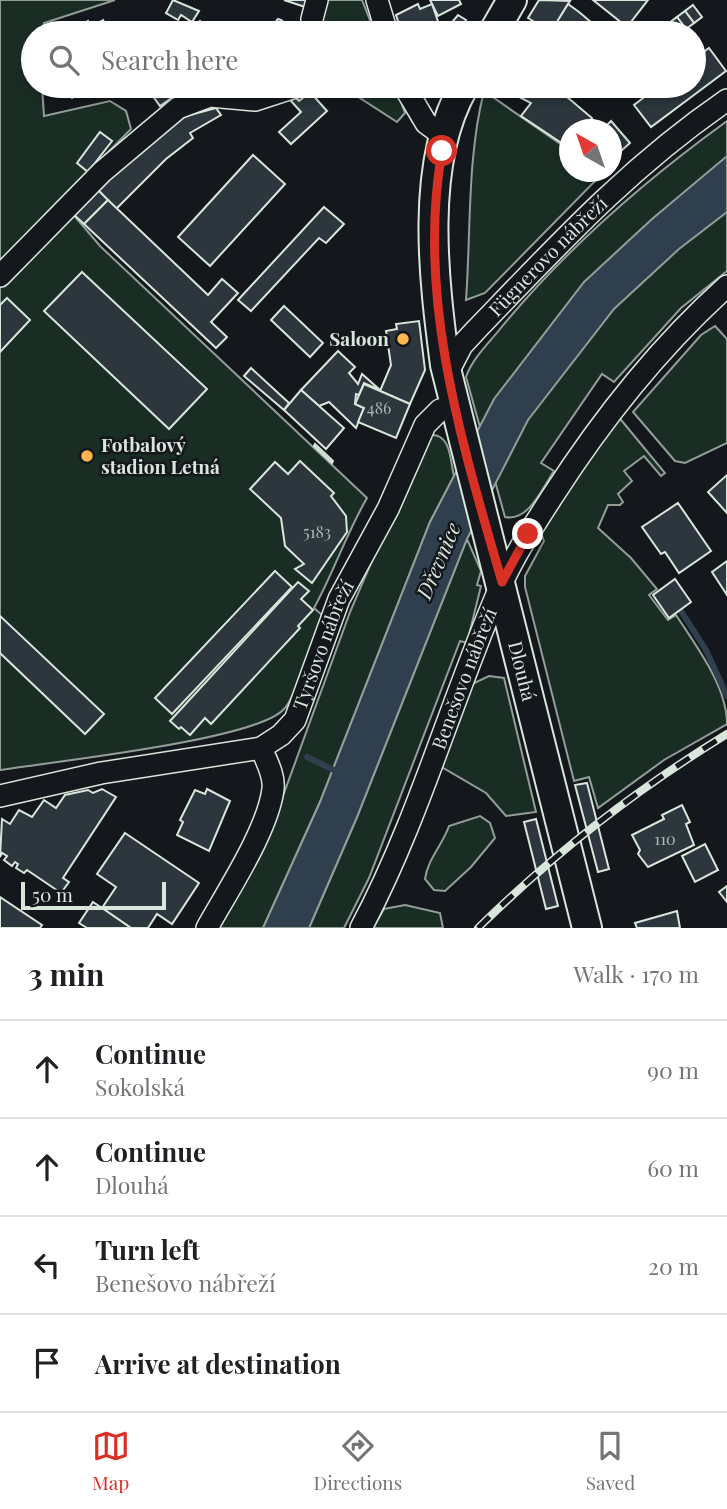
<!DOCTYPE html>
<html lang="en">
<head>
<meta charset="utf-8">
<style>
	:root { --surface:#fff; --page:#f2f2f2; --text:#202124; --muted:#757577; --line:#e0e0e0; --accent:#d93025 }
	body { margin:0; font-family:"Playfair Display",serif; background:var(--page); color:var(--text) }
	.compass { position:absolute; left:559px; top:119px; width:63px; height:63px; border-radius:50%; background:var(--surface); box-shadow:0 4px 10px #0003; rotate:320deg }
	.scale { position:absolute; left:21px; bottom:18px; width:145px; box-sizing:border-box; padding-left:7px; border:4px solid #d8e6dc; border-top:0; font-size:19px; line-height:24px; white-space:nowrap; color:#d8e6dc; -webkit-text-stroke:5px #14181c; paint-order:stroke }
	.stop { position:absolute; width:21px; height:21px; margin:-16px; border:5px solid #d93025; border-radius:50%; background:#fff }
	.stop.end { background:#d93025; border-color:#fff; box-shadow:0 2px 7px #0008 }
	.list { margin:0; padding:0; list-style:none }
	h2 { display:flex; justify-content:space-between; align-items:center; height:91px; margin:0; padding:0 28px; font-size:30px }
	h2 small { font-size:23px; font-weight:400; color:var(--muted) }
	.list li { display:grid; grid-template-columns:46px 1fr auto; gap:21px; align-items:center; box-sizing:border-box; height:98px; padding:0 28px; border-top:2px solid var(--line) }
	.list b { display:block; font-size:26px; white-space:nowrap }
	.list p { margin:0; font-size:23px; white-space:nowrap; color:var(--muted) }
	.list em { font-size:23px; font-style:normal; color:var(--muted) }
	.icon { flex:none; width:38px; height:38px; fill:none; stroke:currentColor; stroke-width:2; stroke-linecap:round; stroke-linejoin:round }
	.map { position:relative; flex:none; width:727px; height:928px; overflow:hidden }
	.search { position:absolute; background:var(--surface); box-shadow:0 4px 10px #0003; left:21px; right:21px; top:21px; height:77px; display:flex; align-items:center; gap:18px; box-sizing:border-box; padding:0 24px; border-radius:38px; color:var(--muted); font-size:26px }
	.sheet { height:483px; background:var(--surface) }
	nav { display:flex; justify-content:space-around; align-items:center; box-sizing:border-box; height:98px; border-top:2px solid var(--line); background:var(--surface); font-size:19px; color:var(--muted) }
	nav a { display:grid; justify-items:center; gap:4px }
	nav .on { color:var(--accent) }
	.map>svg:first-child { display:block }
	.green { fill:#1a2d24; stroke:#939e99; stroke-width:2 }
	.water { fill:#2f3f4d; stroke:#939e99; stroke-width:2 }
	.lines { fill:none; stroke-linecap:round; stroke-linejoin:round }
	.stream { stroke:#2f3f4d; stroke-width:6 }
	.building { fill:#2c363c; stroke:#d8e6dc; stroke-width:2 }
	.minor-casing { stroke:#d8e6dc; stroke-width:24 }
	.major-casing { stroke:#d8e6dc; stroke-width:32 }
	.minor { stroke:#14181c; stroke-width:21 }
	.major { stroke:#14181c; stroke-width:28 }
	.rail-casing { stroke:#d8e6dc; stroke-width:8 }
	.rail { stroke:#14181c; stroke-width:5; stroke-dasharray:16; stroke-linecap:butt }
	.route { stroke:#d93025; stroke-width:9 }
	.poi-dot { fill:#ffb74d; stroke:#14181c; stroke-width:2.5 }
	.labels { text-anchor:middle; stroke-width:5; stroke-linejoin:round; paint-order:stroke }
	.number-label { font-size:16px; fill:#adbab4 }
	.street-label { font-size:19px; fill:#d8e6dc; stroke:#14181c }
	.poi-label { font-size:19px; font-weight:bold; fill:#d8e6dc; stroke:#14181c; text-anchor:end }
	.water-label { font-size:21px; font-style:italic; fill:#d8e6dc; stroke:#14181c }
</style>
</head>
<body>
<div class="map">
<svg width="727" height="928" viewBox="0 0 727 928">
	<rect width="100%" height="100%" fill="#14181c"/>
	<g class="green">
		<polygon points="0,0 115,0 44,23 43,33 33,33 33,86 42,86 44,116 110,101 126,111 131,129 0,262"/>
		<polygon points="324,0 362,0 375,33 321,33"/>
		<polygon points="345,86 395,86 405,113 397,122 343,87"/>
		<path d="M484 91 569 150 570 172 603 173 485 293 466 300C471 231 467 158 484 91Z"/>
		<path d="M727 121V271L681 308 614 382 602 374 541 463 554 471C542 488 529 522 505 517L466 377C472 359 488 344 500 329 565 250 644 181 727 121Z"/>
		<path d="M72 213 100 246 367 498C346 534 334 572 314 608L322 615C314 637 298 694 284 709 257 740 51 762 0 770V288Z"/>
		<polygon points="715,326 727,339 727,443 685,463 675,461 633,412 701,335"/>
		<path d="M617 415 665 473 661 476 644 456 624 471 632 481 618 494 623 502 620 505H608L598 528 631 558 657 589 649 595 668 620 676 615C696 646 727 686 727 724L664 760 598 808 589 777 574 781 525 587V576L544 541 540 531Z"/>
		<path d="M430 435C451 433 450 460 454 476L430 522 320 802 263 928H218L272 826 350 612 424 440Z"/>
		<polygon points="467,539 481,571 477,585 481,586 467,643 460,641 369,878 344,928 309,928 357,817"/>
		<polygon points="489,676 504,678 536,812 506,816 486,793 440,766 470,685"/>
		<path d="M480 816 490 823 495 838 471 867 445 891 434 890 425 879C428 858 442 846 449 826Z"/>
		<polygon points="405,905 440,913 443,928 373,928 384,909"/>
	</g>
	<polygon class="water" points="727,156 727,212 679,249 614,309 528,420 467,539 357,817 309,928 263,928 320,802 430,522 494,399 584,282 652,219"/>
	<g class="lines">
		<g class="stream">
			<polyline points="681,611 706,650 727,696"/>
			<polyline points="307,757 340,773"/>
		</g>
	</g>
	<g class="building">
		<polygon points="173,0 199,11 192,22 181,15 178,20 166,13"/>
		<polygon points="284,0 307,0 305,7"/>
		<polygon points="430,0 459,0 461,4 438,16"/>
		<polygon points="539,0 570,1 551,32 528,18"/>
		<polygon points="593,0 648,0 627,27"/>
		<polygon points="418,4 420,9 432,4 442,33 439,30 431,33 402,33 396,15"/>
		<polygon points="568,4 579,12 604,33 555,33 552,30"/>
		<polygon points="693,5 702,17 694,23 685,11"/>
		<polygon points="685,11 694,23 686,29 677,17"/>
		<polygon points="458,15 466,20 458,33 443,33"/>
		<polygon points="677,17 686,29 681,33 677,33 669,23"/>
		<polygon points="278,19 281,20 297,33 267,33"/>
		<polygon points="103,20 111,33 77,33 74,29 88,21 91,27"/>
		<polygon points="200,21 209,28 205,33 191,33"/>
		<polygon points="669,23 677,33 665,33 662,29"/>
		<polygon points="709,48 726,71 651,127 634,105 659,86 694,86 694,59"/>
		<polygon points="73,86 88,86 89,87 72,98 66,90"/>
		<polygon points="159,86 189,86 160,106 150,92"/>
		<polygon points="498,86 554,86 592,118 582,130 570,130 570,143 566,146 521,116 531,103"/>
		<polygon points="310,92 327,111 291,144 279,132 301,112 291,101 295,97 299,101"/>
		<polygon points="216,108 221,115 190,133 193,138 166,159 116,209 96,188 179,118"/>
		<polygon points="611,121 630,143 612,159 612,130 602,130"/>
		<polygon points="100,132 112,141 88,172 77,163"/>
		<polygon points="253,155 285,184 210,266 178,237"/>
		<polygon points="96,188 108,200 84,224 72,213"/>
		<polygon points="108,200 208,295 222,279 238,293 211,322 227,337 216,348 84,224"/>
		<polygon points="324,207 344,224 326,243 319,238 251,311 238,300"/>
		<polygon points="82,272 207,389 169,429 44,311"/>
		<polygon points="7,298 30,320 0,352 0,305"/>
		<polygon points="284,306 323,343 310,357 271,320"/>
		<polygon points="419,321 425,370 410,404 380,391 391,365 386,331 397,329 396,324"/>
		<polygon points="338,351 355,367 349,373 358,384 362,374 380,390 364,383 359,395 356,394 355,404 364,408 356,428 329,402 319,406 301,390"/>
		<polygon points="251,368 289,403 284,410 244,376"/>
		<polygon points="364,384 410,404 396,438 358,422 364,408 355,404"/>
		<polygon points="301,390 344,428 326,449 284,410"/>
		<polygon points="315,444 333,461 332,463 314,446"/>
		<polygon points="300,461 334,493 331,496 346,516 347,532 312,583 295,569 304,564 285,546 281,518 250,489 275,462 288,474"/>
		<polygon points="727,475 727,513 708,492"/>
		<polygon points="678,503 711,551 679,573 665,552 661,554 642,527"/>
		<polygon points="727,561 727,595 712,572"/>
		<polygon points="275,571 292,587 172,714 155,698"/>
		<polygon points="675,579 691,602 669,618 653,595"/>
		<polygon points="298,582 309,591 301,599 313,610 298,626 300,628 211,724 205,718 190,735 181,727 179,729 170,721"/>
		<polygon points="0,616 104,714 85,734 0,653"/>
		<polygon points="587,783 609,869 598,872 575,785"/>
		<polygon points="102,789 116,797 63,878 69,882 61,893 27,870 24,873 16,868 18,864 15,862 12,866 4,860 7,856 2,853 0,857 2,819 10,824 19,810 32,817 44,800 56,808 65,795 88,790 93,793"/>
		<polygon points="207,789 230,801 209,851 177,835 183,822 180,820 195,790 205,794"/>
		<polygon points="682,805 690,822 686,824 694,845 648,867 638,854 640,850 632,835 664,819 662,815"/>
		<polygon points="536,819 558,906 546,909 524,822"/>
		<polygon points="125,833 199,883 172,924 157,914 148,928 131,928 102,908 116,887 97,874"/>
		<polygon points="705,844 718,870 695,882 682,856"/>
		<polygon points="727,886 727,902 719,892"/>
		<polygon points="0,897 42,925 40,928 0,928"/>
		<polygon points="93,902 102,908 131,928 87,928 79,923"/>
		<polygon points="677,911 680,928 637,928 635,923"/>
	</g>
	<g class="lines">
		<g class="minor-casing">
			<g id="minor">
				<polyline points="377,0 387,33"/>
				<polyline points="313,33 312,19 317,0"/>
				<polyline points="404,86 426,123 445,137"/>
				<polyline points="0,276 102,172 178,108 210,96 255,100 298,86"/>
				<path id="s1" d="M447 374 462 345 475 331C558 245 628 168 727 100"/>
				<path id="s2" d="M0 796 101 773 261 748 281 735 295 720 339 599 388 509 425 425 440 410 455 406"/>
				<path d="M207 928C227 892 268 830 273 789 275 776 266 760 261 748"/>
				<path id="s3" d="M361 928C419 819 452 697 501 585 515 554 534 525 552 497 602 419 658 348 727 286"/>
			</g>
		</g>
		<g class="major-casing">
			<g id="major">
				<polyline points="493,33 512,0"/>
				<path id="s4" d="M464 86C419 164 434 280 445 365L587 928"/>
			</g>
		</g>
		<use href="#minor" class="minor"/>
		<use href="#major" class="major"/>
		<g class="rail-casing">
			<path id="rail" d="M478 928C556 852 634 791 727 734"/>
		</g>
		<use href="#rail" class="rail"/>
	</g>
	<g class="lines">
		<path class="route" d="M442 151C416 298 462 443 502 582L528 534"/>
	</g>
	<g class="poi-dot">
		<circle cx="403" cy="339" r="7"/>
		<circle cx="87" cy="456" r="7"/>
	</g>
	<g class="labels">
		<g class="number-label">
			<text x="379" y="414">486</text>
			<text x="317" y="538">5183</text>
			<text x="665" y="845">110</text>
		</g>
		<g class="street-label">
			<text dy="7" stroke="none"><textPath href="#s1" startOffset="156">Fügnerovo nábřeží</textPath></text>
			<text dy="7" stroke="none"><textPath href="#s2" startOffset="390">Tyršovo nábřeží</textPath></text>
			<text dy="7" stroke="none"><textPath href="#s4" startOffset="600">Dlouhá</textPath></text>
			<text dy="7" stroke="none"><textPath href="#s3" startOffset="270">Benešovo nábřeží</textPath></text>
		</g>
		<g class="poi-label">
			<text x="389" y="346">Saloon</text>
			<text x="101" y="452" text-anchor="start">Fotbalový<tspan x="101" dy="22">stadion Letná</tspan></text>
		</g>
		<g class="water-label">
			<text transform="translate(439 561) rotate(-67)" y="7">Dřevnice</text>
		</g>
	</g>
</svg>
<svg class="compass" viewBox="-18 -18 36 36"><path d="M0-13l5 13h-10z" fill="#e53935"/><path d="M0 13l5-13h-10z" fill="#757577"/></svg>
<div class="scale">50 m</div>
<div class="stop" style="left:442px;top:151px"></div>
<div class="stop end" style="left:528px;top:534px"></div>
<div class="search"><svg class="icon" aria-label="search" viewBox="0 0 24 24"><circle cx="10" cy="10" r="6"/><path d="M15 15l6 6"/></svg>Search here</div>
</div>
<section class="sheet">
<h2>3 min<small>Walk · 170 m</small></h2>
<ul class="list">
<li><svg class="icon" aria-label="ahead" viewBox="0 0 24 24"><path d="M12 20V5M6 11l6-6 6 6"/></svg><div><b>Continue</b><p>Sokolská</p></div><em>90 m</em></li>
<li><svg class="icon" aria-label="ahead" viewBox="0 0 24 24"><path d="M12 20V5M6 11l6-6 6 6"/></svg><div><b>Continue</b><p>Dlouhá</p></div><em>60 m</em></li>
<li><svg class="icon" aria-label="left" viewBox="0 0 24 24"><path d="M17 20v-9H6M10 6l-5 5 5 5"/></svg><div><b>Turn left</b><p>Benešovo nábřeží</p></div><em>20 m</em></li>
<li><svg class="icon" aria-label="arrive" viewBox="0 0 24 24"><path d="M6 21V4h12l-3 4 3 4H6"/></svg><div><b>Arrive at destination</b></div></li>
</ul>
</section>
<nav>
<a class="on"><svg class="icon" aria-label="map" viewBox="0 0 24 24"><path d="M3 6l6-2 6 2 6-2v14l-6 2-6-2-6 2zM9 4v14M15 6v14"/></svg>Map</a>
<a><svg class="icon" aria-label="directions" viewBox="0 0 24 24"><path d="M12 3l9 9-9 9-9-9zM9 14v-3h6M13 9l2 2-2 2"/></svg>Directions</a>
<a><svg class="icon" aria-label="saved" viewBox="0 0 24 24"><path d="M7 4h10v16l-5-4-5 4z"/></svg>Saved</a>
</nav>
</body>
</html>
